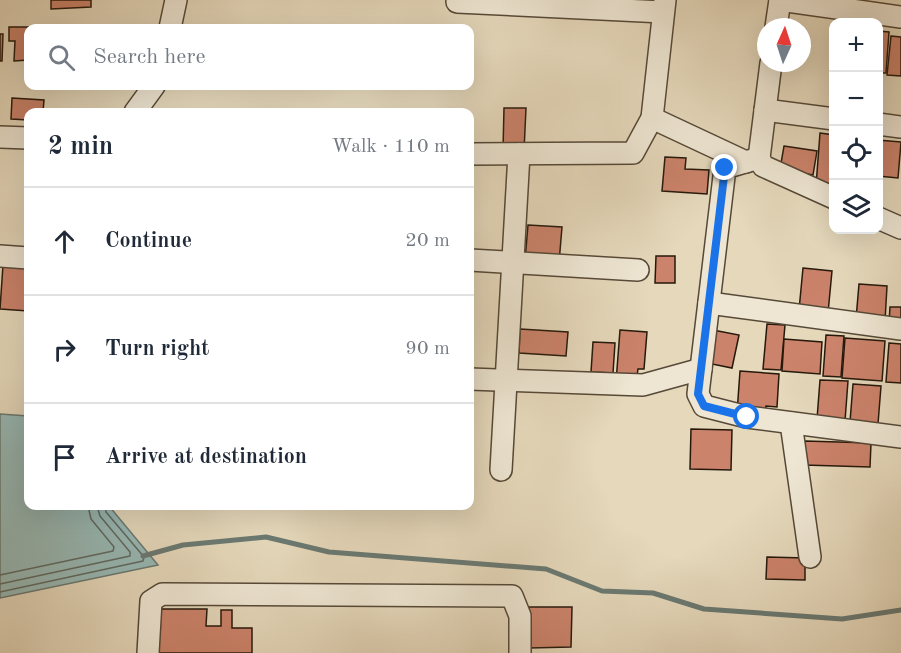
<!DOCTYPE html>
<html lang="en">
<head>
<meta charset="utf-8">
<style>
	:root { --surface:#fff; --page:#f6f6f7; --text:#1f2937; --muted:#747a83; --line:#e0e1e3 }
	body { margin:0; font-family:"Old Standard TT",serif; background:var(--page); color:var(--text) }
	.controls { position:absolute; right:18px; top:18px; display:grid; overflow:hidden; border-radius:12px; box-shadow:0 6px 24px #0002 }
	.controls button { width:54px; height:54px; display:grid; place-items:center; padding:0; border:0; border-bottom:2px solid var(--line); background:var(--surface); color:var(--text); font:30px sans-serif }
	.compass { position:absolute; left:757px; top:18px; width:54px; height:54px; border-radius:50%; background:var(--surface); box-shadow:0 6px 24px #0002; rotate:3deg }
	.stop { position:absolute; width:18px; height:18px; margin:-14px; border:4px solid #1a73e8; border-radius:50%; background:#fff }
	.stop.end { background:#1a73e8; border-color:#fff; box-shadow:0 2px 6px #0008 }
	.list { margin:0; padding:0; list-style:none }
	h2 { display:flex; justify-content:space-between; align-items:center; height:78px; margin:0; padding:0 24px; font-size:26px }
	h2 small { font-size:20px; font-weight:400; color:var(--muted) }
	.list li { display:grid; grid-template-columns:39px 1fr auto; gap:18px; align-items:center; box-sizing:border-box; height:108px; padding:0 24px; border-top:2px solid var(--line) }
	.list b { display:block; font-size:22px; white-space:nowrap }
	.list em { font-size:20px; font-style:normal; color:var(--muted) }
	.icon { flex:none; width:33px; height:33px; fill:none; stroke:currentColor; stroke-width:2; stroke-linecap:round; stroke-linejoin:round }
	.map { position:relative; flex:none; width:901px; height:653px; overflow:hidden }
	.search { position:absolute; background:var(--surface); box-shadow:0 6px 24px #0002; left:24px; top:24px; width:450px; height:66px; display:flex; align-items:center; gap:15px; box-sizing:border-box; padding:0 21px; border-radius:12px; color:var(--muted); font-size:22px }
	.panel { position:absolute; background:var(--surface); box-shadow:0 6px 24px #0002; left:24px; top:108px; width:450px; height:402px; border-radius:12px }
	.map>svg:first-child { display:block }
	.water { fill:#97b9b6; stroke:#6a7972; stroke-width:1.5 }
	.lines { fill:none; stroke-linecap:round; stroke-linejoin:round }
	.shore { stroke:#5e6961; stroke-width:1.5 }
	.stream { stroke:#6a7972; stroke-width:5 }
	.building { fill:#cb836b; stroke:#26190c; stroke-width:1.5 }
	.minor-casing { stroke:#564938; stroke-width:24 }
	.minor { stroke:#eee6d3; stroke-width:21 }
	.route { stroke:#1a73e8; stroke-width:8 }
</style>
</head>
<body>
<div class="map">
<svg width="901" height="653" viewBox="0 0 901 653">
	<rect width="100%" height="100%" fill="#e5d8bb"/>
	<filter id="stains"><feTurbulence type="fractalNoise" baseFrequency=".00333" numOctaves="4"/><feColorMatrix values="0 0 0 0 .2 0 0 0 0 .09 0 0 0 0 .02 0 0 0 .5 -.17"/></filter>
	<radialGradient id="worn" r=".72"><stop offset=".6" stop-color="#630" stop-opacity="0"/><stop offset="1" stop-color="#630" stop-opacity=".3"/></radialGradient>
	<polygon class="water" points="0,414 28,416 28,506 109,506 158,565 0,598"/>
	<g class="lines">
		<g class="shore">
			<polyline points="0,575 113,551 114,547 91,519 88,506"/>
			<polyline points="0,584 130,556 130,552 100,516 97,506"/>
			<polyline points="0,592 143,561 144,557 106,512 105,506"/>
		</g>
		<polyline class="stream" points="143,556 183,545 266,537 329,552 546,569 602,591 653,593 704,609 842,619 901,610"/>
	</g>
	<g class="building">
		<polygon points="51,0 91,0 91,7 51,9"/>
		<polygon points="9,27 53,27 53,28 28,28 28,60 14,61 15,41 9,41"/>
		<polygon points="878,31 889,32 886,73 878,73"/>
		<polygon points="0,34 3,34 2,61 0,61"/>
		<polygon points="891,36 901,37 901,76 887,75"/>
		<polygon points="12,98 44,100 43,112 28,112 28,120 11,119"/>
		<polygon points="504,108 526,108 524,151 503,150"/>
		<polygon points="820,133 834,135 834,188 816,186"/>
		<polygon points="878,140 901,142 898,178 878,176"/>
		<polygon points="784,146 817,151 813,175 780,169"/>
		<polygon points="665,157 686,158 685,169 709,170 707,194 662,191"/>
		<polygon points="528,225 562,227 559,263 525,260"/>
		<polygon points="656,256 675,256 675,283 655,283"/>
		<polygon points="3,265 28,267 28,311 0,309"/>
		<polygon points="803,268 832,271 828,313 799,310"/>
		<polygon points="859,284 887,286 885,321 856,319"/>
		<polygon points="890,307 901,307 901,323 889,323"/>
		<polygon points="767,324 785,325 781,370 763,369"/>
		<polygon points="520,329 568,332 566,356 519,353"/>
		<polygon points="620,330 647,332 644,369 638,369 636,383 616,382"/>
		<polygon points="713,330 739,335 732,368 707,363"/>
		<polygon points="826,335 844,336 841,377 823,376"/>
		<polygon points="845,338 885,341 882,381 842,378"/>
		<polygon points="784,339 822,342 820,374 782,371"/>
		<polygon points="593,342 615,343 613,373 591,372"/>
		<polygon points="889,343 901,344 901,383 886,382"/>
		<polygon points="740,371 779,374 777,407 766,406 765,415 737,413"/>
		<polygon points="820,380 848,381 845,421 817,419"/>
		<polygon points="853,384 881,386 878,424 850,422"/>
		<polygon points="691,429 732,430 731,470 690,469"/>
		<polygon points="805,441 871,443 870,467 804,465"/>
		<polygon points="767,557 805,558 805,580 766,579"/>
		<polygon points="529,607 572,607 571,647 529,648"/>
		<polygon points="156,609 207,609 206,626 221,626 221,610 232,610 232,628 252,628 252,653 156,653"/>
	</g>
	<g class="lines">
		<g class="minor-casing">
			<g id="minor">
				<polyline points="780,0 901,17"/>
				<polyline points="457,2 663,12"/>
				<polyline points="776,27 780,0"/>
				<polyline points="170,28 176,0"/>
				<polyline points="771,63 759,158 763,166 834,198"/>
				<polyline points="765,110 834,119"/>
				<polyline points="135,112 154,86"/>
				<polyline points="652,118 746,162"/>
				<polyline points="878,124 901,127"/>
				<polyline points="0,137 28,138"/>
				<polyline points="470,154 633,153 652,118 665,0"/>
				<polyline points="759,158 725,168 698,394 704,406 747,417 901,437"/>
				<polyline points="878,218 901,228"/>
				<polyline points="0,256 28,258"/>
				<polyline points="470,260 638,270"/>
				<polyline points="709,303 901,329"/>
				<polyline points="470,379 643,385 701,369"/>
				<polyline points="791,423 810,557"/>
				<polyline points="501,470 519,154"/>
				<polyline points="148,653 151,601 162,594 512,596 520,616 520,653"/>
			</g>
		</g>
		<use href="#minor" class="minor"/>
	</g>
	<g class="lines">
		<polyline class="route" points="725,168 698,394 704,406 747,417"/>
	</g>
	<rect width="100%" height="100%" filter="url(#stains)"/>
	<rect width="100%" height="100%" fill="url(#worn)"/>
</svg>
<div class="controls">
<button>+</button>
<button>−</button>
<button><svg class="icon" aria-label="locate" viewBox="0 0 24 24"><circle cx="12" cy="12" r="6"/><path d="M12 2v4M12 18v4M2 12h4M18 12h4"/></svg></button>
<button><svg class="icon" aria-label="layers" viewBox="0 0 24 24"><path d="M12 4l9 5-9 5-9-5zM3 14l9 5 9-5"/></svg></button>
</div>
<svg class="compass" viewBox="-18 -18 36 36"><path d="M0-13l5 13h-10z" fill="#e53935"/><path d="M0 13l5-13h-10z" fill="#747a83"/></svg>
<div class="stop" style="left:747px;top:417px"></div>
<div class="stop end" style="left:725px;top:168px"></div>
<div class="search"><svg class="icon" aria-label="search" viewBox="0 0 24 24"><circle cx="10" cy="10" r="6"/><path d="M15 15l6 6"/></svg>Search here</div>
<section class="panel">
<h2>2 min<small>Walk · 110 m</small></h2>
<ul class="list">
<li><svg class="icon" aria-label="ahead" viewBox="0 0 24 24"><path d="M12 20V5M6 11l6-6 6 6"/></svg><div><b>Continue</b></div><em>20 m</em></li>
<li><svg class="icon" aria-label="right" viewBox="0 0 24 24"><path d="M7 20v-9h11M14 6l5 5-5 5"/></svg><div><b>Turn right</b></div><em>90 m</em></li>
<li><svg class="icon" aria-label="arrive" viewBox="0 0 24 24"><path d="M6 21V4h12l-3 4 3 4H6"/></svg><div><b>Arrive at destination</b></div></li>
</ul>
</section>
</div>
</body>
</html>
